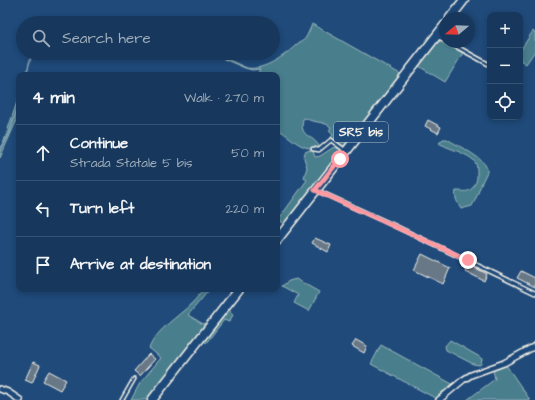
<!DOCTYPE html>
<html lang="en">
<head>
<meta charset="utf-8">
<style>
	:root { --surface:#17385c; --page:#244365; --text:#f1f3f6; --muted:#9eacbb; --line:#365272 }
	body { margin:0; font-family:"Architects Daughter",sans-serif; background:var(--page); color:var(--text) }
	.controls { position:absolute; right:12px; top:12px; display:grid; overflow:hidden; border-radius:8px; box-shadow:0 2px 6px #0003 }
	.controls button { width:36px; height:36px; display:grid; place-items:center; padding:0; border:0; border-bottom:1px solid var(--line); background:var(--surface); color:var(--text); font:20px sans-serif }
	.compass { position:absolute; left:439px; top:12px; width:36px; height:36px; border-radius:50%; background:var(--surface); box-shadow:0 2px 6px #0003; rotate:251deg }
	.stop { position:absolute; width:12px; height:12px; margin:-9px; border:3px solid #ff9aa2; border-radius:50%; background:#fff }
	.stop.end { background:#ff9aa2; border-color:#fff; box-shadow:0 1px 4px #0008 }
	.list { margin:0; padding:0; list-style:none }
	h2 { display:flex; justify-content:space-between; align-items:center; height:52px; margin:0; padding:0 16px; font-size:17px }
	h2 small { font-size:13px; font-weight:400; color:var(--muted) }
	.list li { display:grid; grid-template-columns:26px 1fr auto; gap:12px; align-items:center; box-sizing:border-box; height:56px; padding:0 16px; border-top:1px solid var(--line) }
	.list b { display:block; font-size:15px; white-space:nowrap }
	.list p { margin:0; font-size:13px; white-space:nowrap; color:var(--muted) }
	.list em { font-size:13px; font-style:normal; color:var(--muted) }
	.icon { flex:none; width:22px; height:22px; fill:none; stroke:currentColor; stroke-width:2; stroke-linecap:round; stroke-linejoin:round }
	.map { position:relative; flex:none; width:535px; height:400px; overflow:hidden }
	.search { position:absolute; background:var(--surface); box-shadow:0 2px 6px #0003; left:16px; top:16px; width:264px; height:44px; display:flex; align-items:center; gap:10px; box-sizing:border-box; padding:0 14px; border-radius:22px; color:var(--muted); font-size:15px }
	.panel { position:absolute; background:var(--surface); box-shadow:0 2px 6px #0003; left:16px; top:72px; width:264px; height:220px; border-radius:8px }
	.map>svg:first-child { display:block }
	.green { fill:#497e8d; stroke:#9eb8ba }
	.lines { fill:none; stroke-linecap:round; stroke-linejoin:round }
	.stream { stroke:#8ca7be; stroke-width:1.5 }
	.building { fill:#677887; stroke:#f4f1e8 }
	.lane-casing { stroke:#f4f1e8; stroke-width:5.5 }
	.street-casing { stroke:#f4f1e8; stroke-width:8 }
	.primary-casing { stroke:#f4f1e8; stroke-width:11 }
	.lane { stroke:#1f4a7a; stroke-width:2.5 }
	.street { stroke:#1f4a7a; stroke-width:5 }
	.primary { stroke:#1f4a7a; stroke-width:8 }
	.route { stroke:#ff9aa2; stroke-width:5 }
	.labels { text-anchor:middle; stroke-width:4; stroke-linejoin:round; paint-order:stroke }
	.shield { fill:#1f4a7a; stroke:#b4bfc7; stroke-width:1 }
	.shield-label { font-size:12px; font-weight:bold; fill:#f4f1e8 }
</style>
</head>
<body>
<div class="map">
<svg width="535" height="400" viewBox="0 0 535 400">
	<rect width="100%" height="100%" fill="#1f4a7a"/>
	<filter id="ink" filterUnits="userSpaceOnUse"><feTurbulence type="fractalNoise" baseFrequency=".025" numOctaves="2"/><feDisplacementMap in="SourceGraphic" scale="8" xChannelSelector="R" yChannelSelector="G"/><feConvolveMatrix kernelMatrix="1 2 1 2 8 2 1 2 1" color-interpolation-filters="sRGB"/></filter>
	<g filter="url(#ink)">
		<g class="green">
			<path d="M312 24 402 75 346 148 331 137 333 135 329 131 331 127C324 121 313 123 305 118L303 119C299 138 312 134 319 146L318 148C300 151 291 136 277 129V75H257L260 69 252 70 245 68 210 53H213L247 68C264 71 286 55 297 44 300 42 303 41 305 39 308 34 310 29 312 24Z"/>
			<polygon points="533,31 535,33 535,51 526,64 520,60 520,51"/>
			<polygon points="437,40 463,53 445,82 417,65"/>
			<polygon points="19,96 19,115 0,158 0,148 5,138"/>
			<path d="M443 139H447C456 145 490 160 487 172 486 175 484 177 483 180 479 189 477 198 472 206L461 209C458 204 454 197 456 191 467 191 470 194 476 182 477 179 477 176 477 173 477 170 477 166 476 164 472 154 448 149 439 143Z"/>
			<polygon points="334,147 340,149 342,152 285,225 278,220 307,180 304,178 307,167 304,158 305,152 310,150 313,151 315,157 320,156"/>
			<polygon points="296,279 319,292 309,311 294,303 298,295 282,286 289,281"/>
			<path d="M204 289H210L188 315 203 324 205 323 207 324 148 400H131L140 383 161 358 149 348C158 328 177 318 192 303 196 299 200 294 204 289Z"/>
			<polygon points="228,308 233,315 229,322 224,320 206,343 203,340"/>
			<polygon points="450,340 478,356 482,359 481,364 479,365 473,364 446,350 445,346"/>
			<polygon points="381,345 454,385 446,392 443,391 440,394 441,396 437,399 371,364"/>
			<polygon points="506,365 530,400 467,400 495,379 493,370"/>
		</g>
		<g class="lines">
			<g class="stream">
				<polyline points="27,72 34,75"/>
				<polyline points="26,75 32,53"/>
				<polyline points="0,151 9,134 19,103"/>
				<polyline points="277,205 279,206"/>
			</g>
		</g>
		<g class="building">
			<polygon points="428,120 441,127 438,133 425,126"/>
			<polygon points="315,238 331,245 328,252 312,243"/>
			<polygon points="422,254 450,268 443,284 414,270"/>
			<polygon points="468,264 487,274 484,281 465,271"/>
			<polygon points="521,271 535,278 535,287 517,278"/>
			<polygon points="356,340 367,346 364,353 352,346"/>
			<polygon points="149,354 155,359 140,376 134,371"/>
			<polygon points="33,362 40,365 32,383 25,380"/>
			<polygon points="49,371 66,380 60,390 43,381"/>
		</g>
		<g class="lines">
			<g class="lane-casing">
				<g id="lane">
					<polyline points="438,37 445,40"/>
					<polyline points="448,42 490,65"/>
					<polyline points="313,149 319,150 331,140 346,151"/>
					<polyline points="318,191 393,225 535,293"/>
					<polyline points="122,400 134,379"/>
				</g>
			</g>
			<g class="street-casing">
				<g id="street">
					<polyline points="0,389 8,392 20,400"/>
					<polyline points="439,400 463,380 471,375 504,363 535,346"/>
				</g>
			</g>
			<g class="primary-casing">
				<g id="primary">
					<polyline points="450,18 464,0"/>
					<polyline points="277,240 445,25"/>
					<polyline points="152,400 239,289"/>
				</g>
			</g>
			<use href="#lane" class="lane"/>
			<use href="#street" class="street"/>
			<use href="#primary" class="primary"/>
		</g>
	</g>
	<g class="lines" filter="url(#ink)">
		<polyline class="route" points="340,159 315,190 468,260"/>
	</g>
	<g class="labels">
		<rect class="shield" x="334" y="122" width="54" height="20" rx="3"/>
		<g class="shield-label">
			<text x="361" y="136">SR5 bis</text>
		</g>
	</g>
</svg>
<div class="controls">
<button>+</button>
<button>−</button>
<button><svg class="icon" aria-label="locate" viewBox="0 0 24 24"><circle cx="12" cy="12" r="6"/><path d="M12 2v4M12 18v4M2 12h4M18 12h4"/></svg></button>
</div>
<svg class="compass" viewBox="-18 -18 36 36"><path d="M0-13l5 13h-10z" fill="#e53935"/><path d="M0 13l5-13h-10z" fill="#9eacbb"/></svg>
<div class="stop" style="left:340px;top:159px"></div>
<div class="stop end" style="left:468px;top:260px"></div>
<div class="search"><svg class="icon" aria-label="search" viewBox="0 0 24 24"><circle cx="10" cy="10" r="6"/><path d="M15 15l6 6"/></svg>Search here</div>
<section class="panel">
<h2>4 min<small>Walk · 270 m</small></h2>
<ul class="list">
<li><svg class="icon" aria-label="ahead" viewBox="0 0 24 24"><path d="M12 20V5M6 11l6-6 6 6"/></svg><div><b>Continue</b><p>Strada Statale 5 bis</p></div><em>50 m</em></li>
<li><svg class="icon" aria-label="left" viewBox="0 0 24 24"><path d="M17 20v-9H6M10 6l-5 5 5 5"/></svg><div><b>Turn left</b></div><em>220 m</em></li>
<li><svg class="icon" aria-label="arrive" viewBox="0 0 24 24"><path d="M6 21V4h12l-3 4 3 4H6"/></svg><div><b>Arrive at destination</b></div></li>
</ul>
</section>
</div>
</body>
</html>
